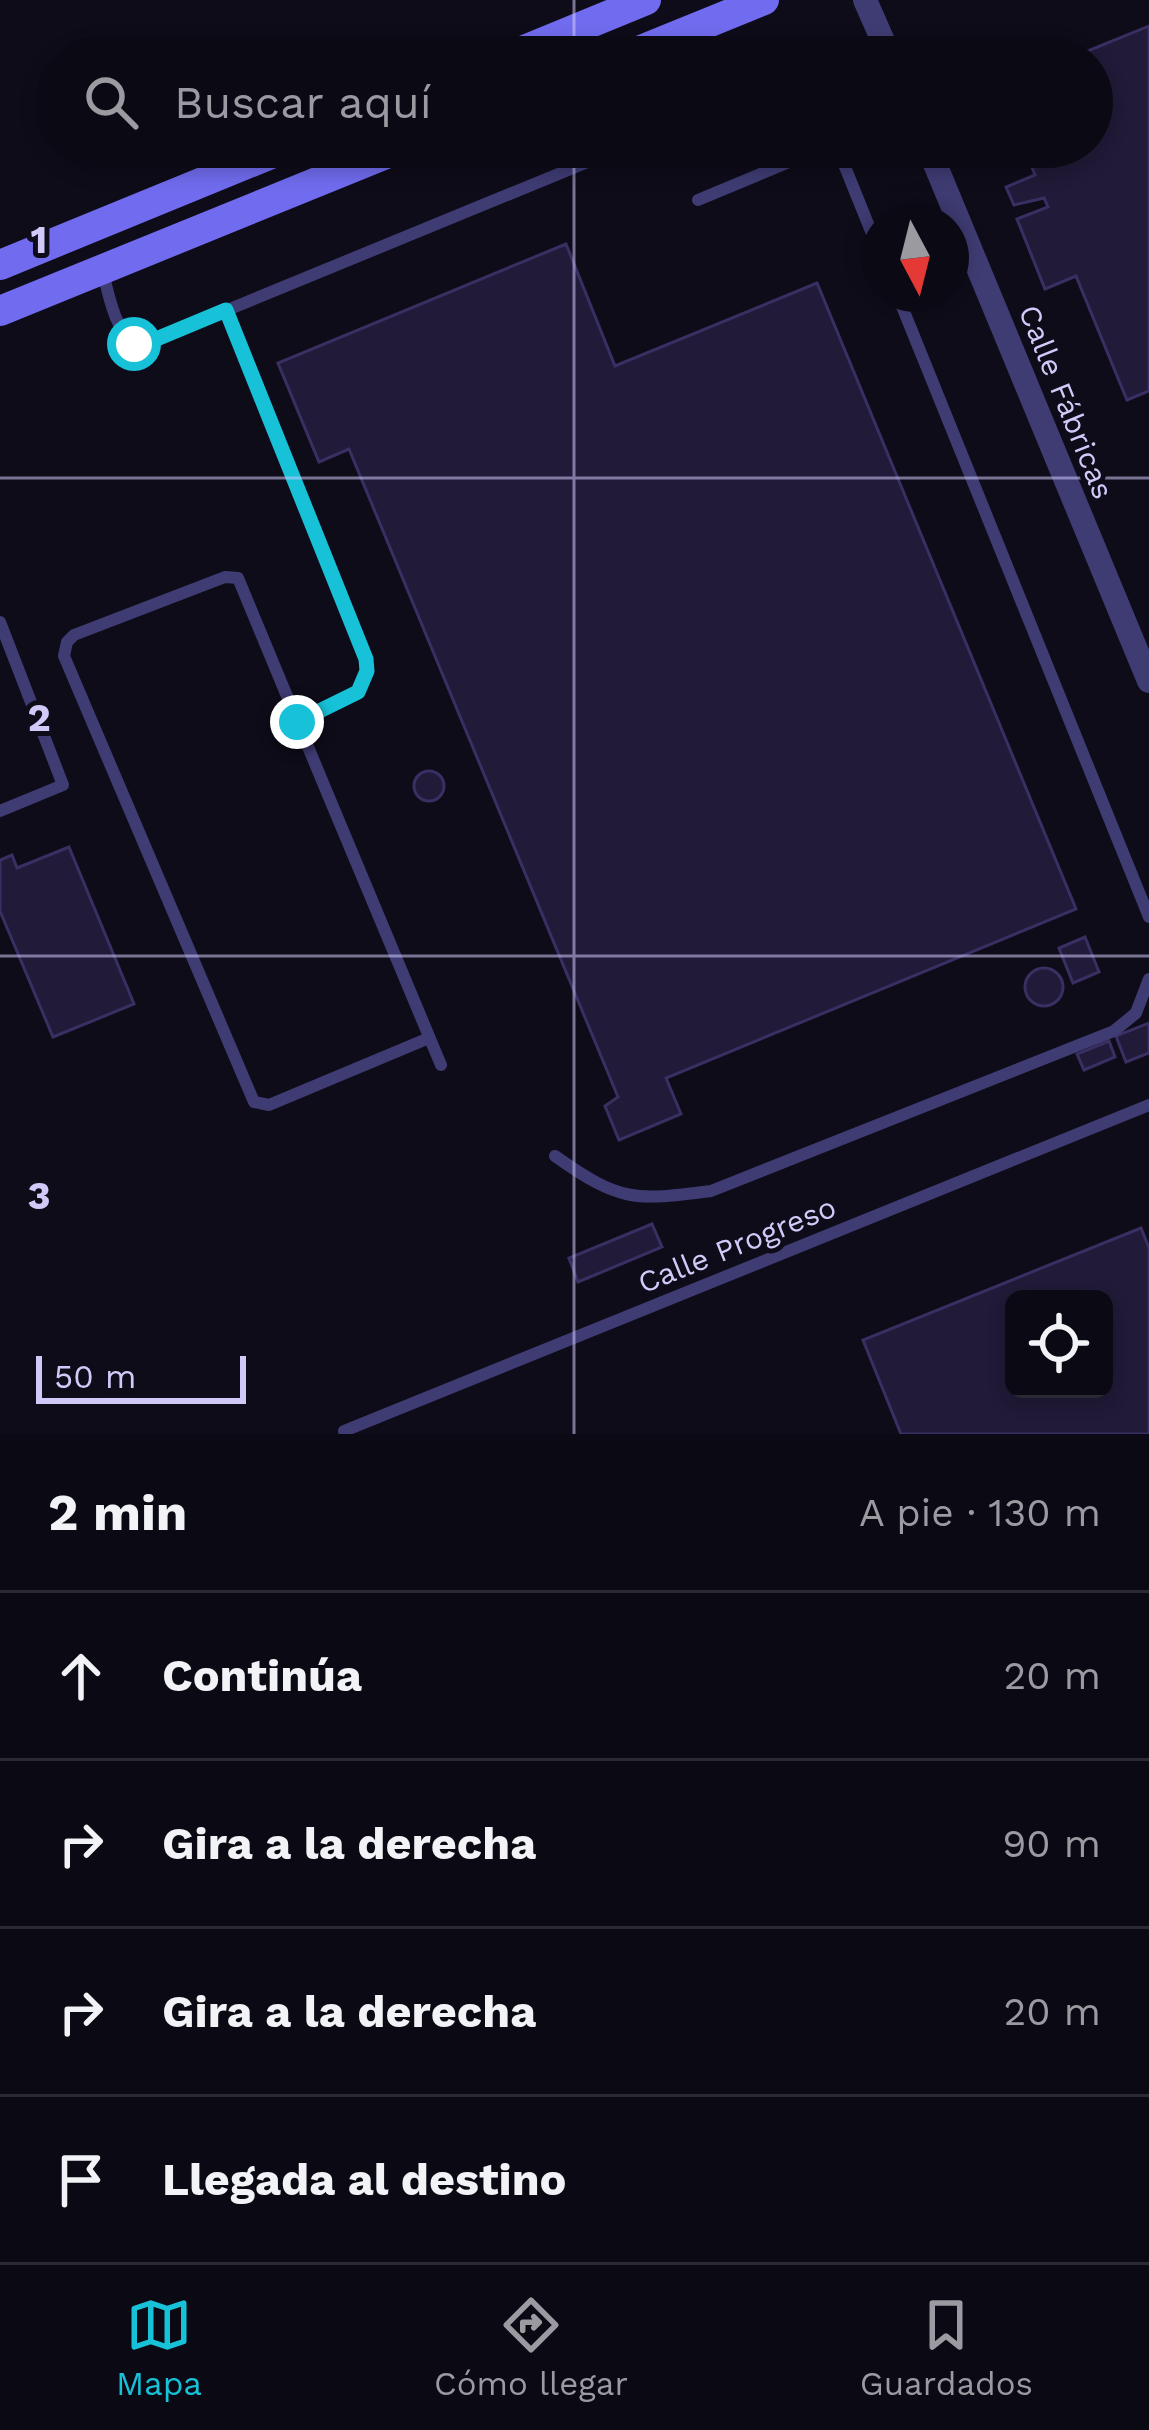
<!DOCTYPE html>
<html lang="es">
<head>
<meta charset="utf-8">
<style>
	:root { --surface:#0b0914; --page:#191722; --text:#f1f3f6; --muted:#9a9aa0; --line:#2b2a34; --accent:#17c2d9 }
	body { margin:0; font-family:"Work Sans",sans-serif; background:var(--page); color:var(--text) }
	.controls { position:absolute; right:36px; bottom:36px; display:grid; overflow:hidden; border-radius:18px; box-shadow:0 6px 18px #0003 }
	.controls button { width:108px; height:108px; display:grid; place-items:center; padding:0; border:0; border-bottom:3px solid var(--line); background:var(--surface); color:var(--text); font:60px sans-serif }
	.compass { position:absolute; left:861px; top:204px; width:108px; height:108px; border-radius:50%; background:var(--surface); box-shadow:0 6px 18px #0003; rotate:173deg }
	.scale { position:absolute; left:36px; bottom:30px; width:210px; box-sizing:border-box; padding-left:12px; border:6px solid #d1caf9; border-top:0; font-size:33px; line-height:42px; white-space:nowrap; color:#d1caf9; -webkit-text-stroke:9px #0f0c1a; paint-order:stroke }
	.stop { position:absolute; width:36px; height:36px; margin:-27px; border:9px solid #17c2d9; border-radius:50%; background:#fff }
	.stop.end { background:#17c2d9; border-color:#fff; box-shadow:0 3px 12px #0008 }
	.list { margin:0; padding:0; list-style:none }
	h2 { display:flex; justify-content:space-between; align-items:center; height:156px; margin:0; padding:0 48px; font-size:51px }
	h2 small { font-size:39px; font-weight:400; color:var(--muted) }
	.list li { display:grid; grid-template-columns:78px 1fr auto; gap:36px; align-items:center; box-sizing:border-box; height:168px; padding:0 48px; border-top:3px solid var(--line) }
	.list b { display:block; font-size:45px; white-space:nowrap }
	.list em { font-size:39px; font-style:normal; color:var(--muted) }
	.icon { flex:none; width:66px; height:66px; fill:none; stroke:currentColor; stroke-width:2; stroke-linecap:round; stroke-linejoin:round }
	.map { position:relative; flex:none; width:1149px; height:1434px; overflow:hidden }
	.search { position:absolute; background:var(--surface); box-shadow:0 6px 18px #0003; left:36px; right:36px; top:36px; height:132px; display:flex; align-items:center; gap:30px; box-sizing:border-box; padding:0 42px; border-radius:66px; color:var(--muted); font-size:45px }
	.sheet { height:828px; background:var(--surface) }
	nav { display:flex; justify-content:space-around; align-items:center; box-sizing:border-box; height:168px; border-top:3px solid var(--line); background:var(--surface); font-size:33px; color:var(--muted) }
	nav a { display:grid; justify-items:center; gap:6px }
	nav .on { color:var(--accent) }
	.map>svg:first-child { display:block }
	.building { fill:#211a38; stroke:#3a2f62; stroke-width:3; fill-rule:evenodd }
	.lines { fill:none; stroke-linecap:round; stroke-linejoin:round }
	.lane { stroke:#3f3c74; stroke-width:12 }
	.street { stroke:#3f3c74; stroke-width:24 }
	.secondary { stroke:#716cef; stroke-width:30 }
	.route { stroke:#17c2d9; stroke-width:15 }
	.grid { fill:none; stroke:#d1caf9; stroke-width:3; stroke-opacity:0.55 }
	.labels { text-anchor:middle; stroke-width:10; stroke-linejoin:round; paint-order:stroke }
	.street-label { font-size:30px; fill:#d1caf9; stroke:#0f0c1a }
	.grid-label { font-size:39px; text-anchor:middle; font-weight:bold; fill:#d1caf9; stroke:#0f0c1a; stroke-width:10; stroke-linejoin:round; paint-order:stroke }
</style>
</head>
<body>
<div class="map">
<svg width="1149" height="1434" viewBox="0 0 1149 1434">
	<rect width="100%" height="100%" fill="#0f0c1a"/>
	<g class="building">
		<polygon points="1149,26 1149,391 1127,400 1076,276 1045,289 1017,219 1048,207 1044,198 1014,205 1006,187 1035,175 1024,147 1092,147 1092,57 1073,57"/>
		<polygon points="566,244 615,366 817,283 1076,909 666,1078 681,1114 619,1140 605,1106 618,1097 349,449 319,462 278,363"/>
		<circle cx="429" cy="786" r="15"/>
		<polygon points="69,847 134,1004 53,1037 0,911 0,860 12,855 17,868"/>
		<polygon points="1085,937 1099,972 1073,983 1059,948"/>
		<circle cx="1044" cy="987" r="19"/>
		<polygon points="1149,1023 1149,1053 1126,1062 1116,1036"/>
		<polygon points="1109,1041 1115,1057 1084,1070 1077,1054"/>
		<polygon points="652,1224 662,1247 578,1282 569,1258"/>
		<path d="M1141 1228 1149 1248V1434H901L863 1340ZM1014 1299H1104V1389H1014Z"/>
	</g>
	<g class="lines">
		<g class="lane">
			<polyline points="840,57 882,39"/>
			<polyline points="837,147 879,251"/>
			<polyline points="698,200 825,147"/>
			<path d="M102 270C110 296 114 337 142 345L624 147"/>
			<polyline points="897,294 1149,917"/>
			<polyline points="226,310 366,659 367,671 358,692 297,722"/>
			<polyline points="0,622 63,785 0,811"/>
			<path d="M429 1038 269 1105 254 1102 64 656 67 642 74 635 225 577 238 578C305 741 373 902 441 1065"/>
			<path d="M555 1156C620 1202 634 1201 711 1191L1114 1031 1136 1013 1149 979"/>
			<polyline points="344,1431 1149,1105"/>
		</g>
		<g class="street">
			<polyline points="865,0 890,57"/>
			<polyline points="928,147 1149,681"/>
		</g>
		<g class="secondary">
			<polyline points="507,57 646,0"/>
			<polyline points="624,57 764,0"/>
			<polyline points="0,265 288,147"/>
			<polyline points="0,311 403,147"/>
		</g>
	</g>
	<g class="lines">
		<polyline class="route" points="134,344 142,345 226,310 366,659 367,671 358,692 297,722"/>
	</g>
	<path class="grid" d="M574 0V57M574 147V1434M0 478H1149M0 956H1149"/>
	<g class="labels">
		<g class="street-label">
			<text transform="translate(1066 402) rotate(68)" y="10">Calle Fábricas</text>
			<text transform="translate(737 1245) rotate(-22)" y="10">Calle Progreso</text>
		</g>
	</g>
	<g class="grid-label">
		<text x="39" y="253">1</text>
		<text x="39" y="731">2</text>
		<text x="39" y="1209">3</text>
	</g>
</svg>
<div class="controls">
<button><svg class="icon" aria-label="locate" viewBox="0 0 24 24"><circle cx="12" cy="12" r="6"/><path d="M12 2v4M12 18v4M2 12h4M18 12h4"/></svg></button>
</div>
<svg class="compass" viewBox="-18 -18 36 36"><path d="M0-13l5 13h-10z" fill="#e53935"/><path d="M0 13l5-13h-10z" fill="#9a9aa0"/></svg>
<div class="scale">50 m</div>
<div class="stop" style="left:134px;top:344px"></div>
<div class="stop end" style="left:297px;top:722px"></div>
<div class="search"><svg class="icon" aria-label="search" viewBox="0 0 24 24"><circle cx="10" cy="10" r="6"/><path d="M15 15l6 6"/></svg>Buscar aquí</div>
</div>
<section class="sheet">
<h2>2 min<small>A pie · 130 m</small></h2>
<ul class="list">
<li><svg class="icon" aria-label="ahead" viewBox="0 0 24 24"><path d="M12 20V5M6 11l6-6 6 6"/></svg><div><b>Continúa</b></div><em>20 m</em></li>
<li><svg class="icon" aria-label="right" viewBox="0 0 24 24"><path d="M7 20v-9h11M14 6l5 5-5 5"/></svg><div><b>Gira a la derecha</b></div><em>90 m</em></li>
<li><svg class="icon" aria-label="right" viewBox="0 0 24 24"><path d="M7 20v-9h11M14 6l5 5-5 5"/></svg><div><b>Gira a la derecha</b></div><em>20 m</em></li>
<li><svg class="icon" aria-label="arrive" viewBox="0 0 24 24"><path d="M6 21V4h12l-3 4 3 4H6"/></svg><div><b>Llegada al destino</b></div></li>
</ul>
</section>
<nav>
<a class="on"><svg class="icon" aria-label="map" viewBox="0 0 24 24"><path d="M3 6l6-2 6 2 6-2v14l-6 2-6-2-6 2zM9 4v14M15 6v14"/></svg>Mapa</a>
<a><svg class="icon" aria-label="directions" viewBox="0 0 24 24"><path d="M12 3l9 9-9 9-9-9zM9 14v-3h6M13 9l2 2-2 2"/></svg>Cómo llegar</a>
<a><svg class="icon" aria-label="saved" viewBox="0 0 24 24"><path d="M7 4h10v16l-5-4-5 4z"/></svg>Guardados</a>
</nav>
</body>
</html>
